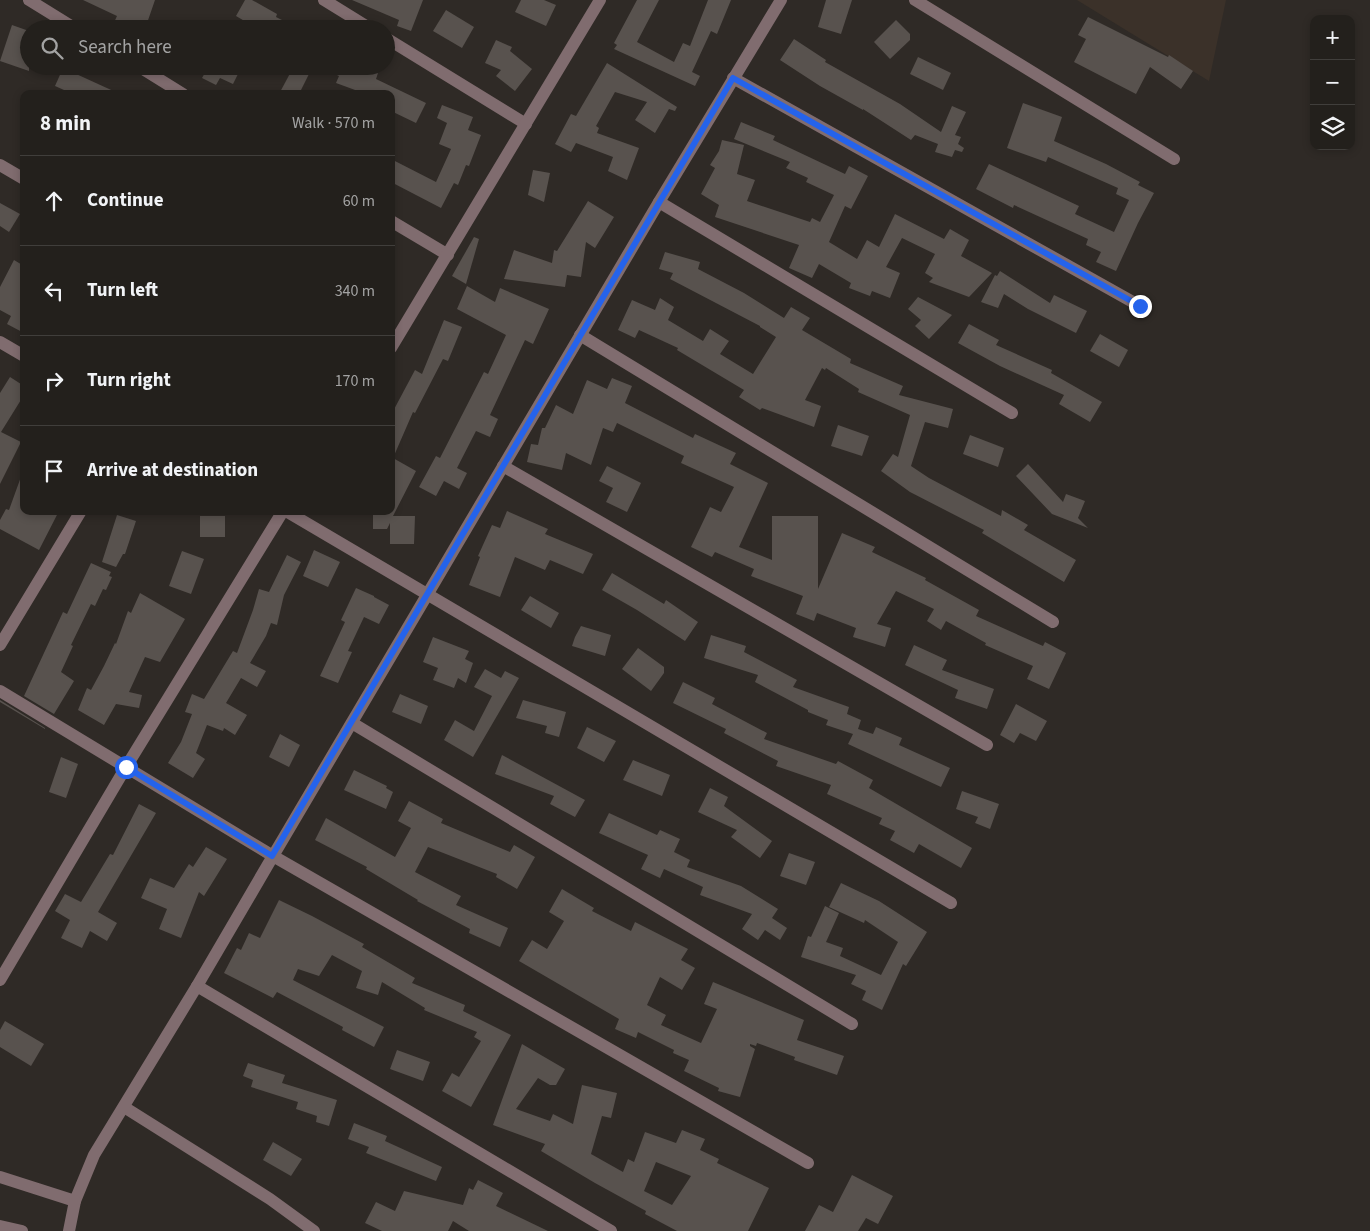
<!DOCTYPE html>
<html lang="en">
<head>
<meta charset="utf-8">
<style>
	:root { --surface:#23201c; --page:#2f2d29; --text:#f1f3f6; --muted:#a3a3a3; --line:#403e3b }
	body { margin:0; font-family:"Source Sans 3",sans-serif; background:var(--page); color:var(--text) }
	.controls { position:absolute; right:15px; top:15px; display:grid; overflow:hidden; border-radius:10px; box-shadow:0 2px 8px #0003 }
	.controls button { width:45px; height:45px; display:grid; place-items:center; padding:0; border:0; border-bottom:1px solid var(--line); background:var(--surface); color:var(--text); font:25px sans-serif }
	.stop { position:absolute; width:15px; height:15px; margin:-11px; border:4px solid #2563eb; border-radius:50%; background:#fff }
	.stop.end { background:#2563eb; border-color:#fff; box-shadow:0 1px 5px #0008 }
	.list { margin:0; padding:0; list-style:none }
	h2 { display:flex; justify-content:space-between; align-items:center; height:65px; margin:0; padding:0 20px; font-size:21px }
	h2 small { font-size:16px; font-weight:400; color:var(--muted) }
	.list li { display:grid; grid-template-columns:32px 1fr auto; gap:15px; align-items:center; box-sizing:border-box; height:90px; padding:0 20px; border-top:1px solid var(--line) }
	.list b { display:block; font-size:19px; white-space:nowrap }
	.list em { font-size:16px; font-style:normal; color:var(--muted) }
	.icon { flex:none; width:28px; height:28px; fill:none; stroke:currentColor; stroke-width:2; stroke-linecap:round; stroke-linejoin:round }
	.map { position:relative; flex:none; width:1370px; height:1231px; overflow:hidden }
	.search { position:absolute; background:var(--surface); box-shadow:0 2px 8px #0003; left:20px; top:20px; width:375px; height:55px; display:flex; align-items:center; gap:12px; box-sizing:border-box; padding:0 18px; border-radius:28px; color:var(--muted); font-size:19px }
	.panel { position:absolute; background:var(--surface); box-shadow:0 2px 8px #0003; left:20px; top:90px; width:375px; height:425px; border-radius:10px }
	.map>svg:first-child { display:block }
	.built { fill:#3b3129 }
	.building { fill:#58524e; fill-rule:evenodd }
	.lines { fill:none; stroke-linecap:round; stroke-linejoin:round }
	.minor { stroke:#806c6f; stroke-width:12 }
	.route { stroke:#2563eb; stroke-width:6 }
</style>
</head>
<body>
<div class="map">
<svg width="1370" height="1231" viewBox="0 0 1370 1231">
	<rect width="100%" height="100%" fill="#2f2a26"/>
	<polygon class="built" points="1077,0 1226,0 1209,81"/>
	<g class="building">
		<polygon points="83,0 155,0 145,29 111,29 117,16"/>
		<polygon points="245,0 252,0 277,14 276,17 300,29 258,29 236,16"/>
		<polygon points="352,0 423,0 411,31 397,26 399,20"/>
		<polygon points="521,0 544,0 556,5 546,26 515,12"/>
		<polygon points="637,0 659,0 637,42 674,62 683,43 690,46 708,0 731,0 717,34 711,31 692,72 700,76 695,86 614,49 617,45 614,43"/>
		<polygon points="826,0 852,0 841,34 818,27"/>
		<polygon points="446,10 474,27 462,48 433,31"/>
		<polygon points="1088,17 1168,57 1169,55 1193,71 1181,89 1150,67 1136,94 1074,62 1086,39 1078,35"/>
		<polygon points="896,20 910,34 910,40 890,59 874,42"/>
		<polygon points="12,25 29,31 29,71 0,61"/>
		<polygon points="794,39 826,60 825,62 900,104 941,132 952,106 966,112 955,135 961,137 958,144 964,148 962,152 955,150 952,157 935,152 938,144 915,135 911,140 863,109 863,110 820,86 780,60"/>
		<polygon points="496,40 512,47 510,51 532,69 515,91 496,76 501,70 485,63"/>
		<polygon points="918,57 951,73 943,90 910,74"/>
		<polygon points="607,63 677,107 675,111 669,109 655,133 635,120 647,102 615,92 596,126 599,128 597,133 639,148 627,180 608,171 613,157 576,143 571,152 555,144 571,114 576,116"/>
		<polygon points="196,66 242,66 233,84 220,78 216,85 202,78 206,71"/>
		<polygon points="294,66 313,66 299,94 279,94"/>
		<polygon points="318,66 359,66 378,73 376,79 426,103 416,123 391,111 391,94 366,94 336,83 339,76"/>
		<polygon points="63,68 120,94 73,94 55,86"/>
		<polygon points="1023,103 1062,117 1054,141 1106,164 1140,182 1138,185 1154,193 1138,223 1116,271 1096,262 1101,252 1086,245 1088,239 1014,205 1013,208 976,189 989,164 1079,206 1075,214 1114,232 1129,200 1116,194 1118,188 1048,157 1046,162 1007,148"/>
		<polygon points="442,105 473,117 468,130 481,135 469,166 466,165 458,185 454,183 441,208 391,182 391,159 436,182 451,149 439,144 447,123 437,118"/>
		<polygon points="741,122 775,136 773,140 845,174 849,166 868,176 851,209 845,206 829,242 857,259 867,240 879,247 895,214 944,239 950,229 969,240 961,256 992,273 969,297 929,282 933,278 925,273 935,254 902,238 886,267 900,273 890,298 872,291 870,296 849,288 851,283 819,264 812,278 789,268 799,245 715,217 719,205 701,194 715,168 710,165 719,151 722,140 744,145 737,174 755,180 747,201 810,222 812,218 820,222 834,195 806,182 808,178 786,168 790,162 734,139"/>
		<polygon points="533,170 550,173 544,202 528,195"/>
		<polygon points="588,201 614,217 595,248 586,242 581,277 567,275 565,287 504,279 514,250 552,263 554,250 557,251"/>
		<polygon points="0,203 20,214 9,232 0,226"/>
		<polygon points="474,237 479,239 466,284 452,276"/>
		<polygon points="665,252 700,262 698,269 744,293 784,318 791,307 810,318 802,330 851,359 850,363 903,386 899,395 953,409 948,428 925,422 911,466 929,478 1001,516 1002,510 1028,525 1024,530 1076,560 1064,582 982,533 984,530 910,492 881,471 893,454 898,457 910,415 858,392 859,389 826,368 825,370 822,368 805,400 821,406 814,427 762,408 760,410 739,397 744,390 677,350 678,348 639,330 635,338 618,330 632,300 655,310 660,298 674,307 668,320 703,341 710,329 729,341 720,354 753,374 776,337 760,327 760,326 670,279 673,273 659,269"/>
		<polygon points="14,260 24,266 24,333 7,324 11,316 0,310 0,287"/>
		<polygon points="1000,271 1050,303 1054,295 1087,311 1076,333 1028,309 1004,294 998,308 981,302 995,275 997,276"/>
		<polygon points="467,286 495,302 500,288 549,309 533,344 525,340 490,415 498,419 490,437 476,431 457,468 467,473 459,489 444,481 436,496 419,487 436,456 440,458 484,372 488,374 506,335 457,309"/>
		<polygon points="918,297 952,315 929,339 915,326 921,320 908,309"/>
		<polygon points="444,320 462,327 448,361 443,359 415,413 413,412 393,458 416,471 393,516 415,516 414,544 390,544 390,523 387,529 373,529 373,511 391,511 391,415 415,370 422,374"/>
		<polygon points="969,324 999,340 996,345 1052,370 1051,373 1102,402 1090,422 1059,404 1064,395 1000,366 958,343"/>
		<polygon points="1100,334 1128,350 1119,367 1090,351"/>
		<polygon points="10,377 24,386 24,395 1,432 21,442 0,484 0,393"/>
		<polygon points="612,378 632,386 625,403 693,438 695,434 736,453 730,464 768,483 739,547 772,560 772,516 818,516 818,589 842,533 875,547 872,552 926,578 925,580 979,610 976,616 1043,646 1045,642 1066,653 1049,689 1027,679 1033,666 985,645 986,643 946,621 941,630 927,621 934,609 896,591 877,624 891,628 885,647 853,637 856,628 817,613 814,621 796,614 803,596 751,576 754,569 715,552 712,557 691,547 710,507 721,512 734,487 681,463 684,456 617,423 613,432 603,428 591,465 566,453 562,470 527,462 531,444 538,445 542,428 545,428 556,405 573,414 587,380 607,389"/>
		<polygon points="838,425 869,436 862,456 831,446"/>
		<polygon points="970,435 1004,448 998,467 963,454"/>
		<polygon points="1028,464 1063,502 1066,494 1085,501 1078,518 1088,528 1052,514 1016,476"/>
		<polygon points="607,466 641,483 627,512 606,502 613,488 599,481"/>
		<polygon points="22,474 24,475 24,511 59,511 39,550 0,529 0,520 6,509 9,510"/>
		<polygon points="507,511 548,529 545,534 593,554 583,574 550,560 545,570 515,557 500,597 469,585 480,557 478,556 492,525 500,528"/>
		<polygon points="117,515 136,521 125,554 123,554 116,567 102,562"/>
		<rect x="200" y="516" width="25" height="21"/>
		<polygon points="314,550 340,562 328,587 303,576"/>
		<polygon points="182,551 204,559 191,594 169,586"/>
		<polygon points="287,555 301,562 284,595 277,625 271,623 266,636 250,663 266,671 257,687 241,678 226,703 247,715 235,735 224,728 223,731 207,725 196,753 205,759 193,778 168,763 181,742 192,714 185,712 192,694 204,699 233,651 237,653 253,610 259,589 269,592"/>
		<polygon points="91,563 111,572 109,576 112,577 106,590 103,589 95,606 91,604 71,645 73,646 61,672 74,681 54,714 24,696 63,612 67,614"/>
		<polygon points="612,573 664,604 666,600 698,622 685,641 637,610 602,590"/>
		<polygon points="356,588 374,596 374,597 389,605 379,624 364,617 348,651 352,652 338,683 320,676 345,622 341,620"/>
		<polygon points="140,593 185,619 160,662 145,657 129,692 142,695 139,708 116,704 104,725 78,710 87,688 91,690 104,666 115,643 116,644 128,611 131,613"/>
		<polygon points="530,596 559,613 551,628 521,610"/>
		<polygon points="581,626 611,635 605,656 572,646 575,637"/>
		<polygon points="711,635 746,646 744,652 797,680 793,687 849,707 847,714 861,720 858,729 873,734 876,727 902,738 899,745 950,768 941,787 848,744 853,734 826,725 828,720 808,712 808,710 755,682 758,675 704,658"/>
		<polygon points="433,637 469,651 465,659 473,663 466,683 458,678 454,688 433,680 438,668 423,662"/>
		<polygon points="914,645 947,660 942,670 994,689 987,709 955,698 958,690 905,665"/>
		<polygon points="638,648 664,667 664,673 651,691 622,669"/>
		<polygon points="485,669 501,678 505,671 519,678 473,757 444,740 455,720 474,731 492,696 474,687"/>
		<polygon points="683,682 715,698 712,704 767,733 764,739 836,764 838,761 873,780 869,788 972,848 961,868 919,844 914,853 890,840 895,831 879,824 882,818 827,794 831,785 776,766 778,761 724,733 726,729 673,703"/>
		<polygon points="400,694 428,706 421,724 392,712"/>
		<polygon points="0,700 45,728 45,729 0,702"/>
		<polygon points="523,700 566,712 559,737 545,733 547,726 516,718"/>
		<polygon points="1016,704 1047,721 1036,741 1020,733 1014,743 1000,735"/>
		<polygon points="587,727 616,741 604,762 577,748"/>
		<polygon points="280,734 300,745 289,767 269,757"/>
		<polygon points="502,755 585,800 575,817 550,804 554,796 495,774"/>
		<polygon points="61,757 78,764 66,798 49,792"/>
		<polygon points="633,760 670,775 662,796 623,780"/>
		<polygon points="354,770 387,786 386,788 393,792 386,809 344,790"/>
		<polygon points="710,788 728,797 724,806 772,841 760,858 731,837 737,830 698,812"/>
		<polygon points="962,791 999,804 990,829 975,823 978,817 956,809"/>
		<polygon points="409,801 443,819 441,823 510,852 514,845 535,857 517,889 496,877 497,874 428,847 415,872 461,896 456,905 508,928 500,947 469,933 470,929 417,901 418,900 366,869 367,867 315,840 326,818 395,857 411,828 398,821"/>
		<polygon points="139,804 156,813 98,912 117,923 107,941 90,931 82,948 61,938 70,920 55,911 65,894 81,902 110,854 113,855"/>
		<polygon points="609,813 657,835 660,830 680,839 674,852 690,860 687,867 741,886 778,909 772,918 787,928 780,940 765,930 758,940 742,929 752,914 700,895 703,887 664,869 660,878 641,869 648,855 599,833"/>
		<polygon points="206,847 227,859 204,896 199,892 181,938 159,929 167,909 141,898 150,878 174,888 189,864 193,867"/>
		<polygon points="789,853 815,862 806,885 780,876"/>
		<polygon points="841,883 879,901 927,932 906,966 903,964 882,1010 862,1000 866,991 851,984 856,975 801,957 808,936 811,937 825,906 839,913 826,942 843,948 840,956 881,975 898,942 865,920 864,923 829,907"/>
		<polygon points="562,889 594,908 592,911 631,931 635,922 688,949 681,960 695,968 682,990 660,977 647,1005 666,1015 661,1025 701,1043 717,1009 704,1004 713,982 804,1020 797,1040 844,1056 837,1075 794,1060 795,1057 757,1043 756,1046 750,1044 750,1046 755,1049 740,1097 718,1091 719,1088 684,1071 689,1060 673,1053 674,1050 638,1032 636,1038 615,1029 619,1019 519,961 532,940 547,949 564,921 549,912"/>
		<polygon points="279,900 312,916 364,944 362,947 415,978 412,983 465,1005 463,1011 511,1035 471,1107 442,1091 452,1073 459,1077 481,1041 474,1037 477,1032 424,1010 425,1008 382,982 378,995 356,988 362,971 332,955 319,976 298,969 293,980 384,1027 374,1047 342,1030 343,1027 277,992 273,998 224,973 237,948 241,950 249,933 260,938"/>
		<polygon points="5,1021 44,1044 31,1066 0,1047 0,1030"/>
		<path d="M522 1044 565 1069 556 1085H550L538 1078 516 1109 550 1121 553 1114 573 1124 582 1085 617 1093 611 1118 602 1116 591 1154 623 1172 628 1159 634 1162 645 1132 676 1143 682 1130 705 1139 700 1150 719 1159 717 1163 769 1188 748 1231H677L645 1214 646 1211 595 1183 541 1151 545 1144 493 1125ZM656 1162 691 1176 672 1205 644 1191Z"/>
		<polygon points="397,1050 430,1062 423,1081 390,1069"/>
		<polygon points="248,1063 285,1075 282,1083 337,1100 329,1126 316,1122 317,1116 296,1109 298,1102 251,1087 253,1080 243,1076"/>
		<polygon points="354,1123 387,1136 385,1141 442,1167 436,1181 366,1153 369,1147 348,1139"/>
		<polygon points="273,1142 302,1159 291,1176 263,1160"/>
		<polygon points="852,1175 893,1196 878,1224 866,1218 858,1231 805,1231 819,1205 833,1212"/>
		<polygon points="478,1180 503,1193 496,1206 548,1231 469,1231 453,1221 448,1231 382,1231 365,1223 376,1202 395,1211 404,1191 463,1205 469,1188 473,1190"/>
	</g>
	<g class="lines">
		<g class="minor">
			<polyline points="29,0 76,29"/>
			<polyline points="324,0 371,29"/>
			<polyline points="915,0 1174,159"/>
			<polyline points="386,38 526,124"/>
			<polyline points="138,66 183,94"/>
			<polyline points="733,78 1140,306"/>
			<polyline points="0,165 24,179"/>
			<polyline points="659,202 1012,413"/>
			<polyline points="391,221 448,255"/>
			<polyline points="580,335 1053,622"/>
			<polyline points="0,342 24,356"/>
			<polyline points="391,348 600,0"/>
			<polyline points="503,466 987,745"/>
			<polyline points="286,511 951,903"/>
			<polyline points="0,645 81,511"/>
			<polyline points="0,691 273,856 659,202 781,0"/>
			<polyline points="352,723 852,1024"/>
			<polyline points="0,980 126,767 283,511"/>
			<polyline points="197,986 611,1231"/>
			<polyline points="124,1107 270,1199 314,1231"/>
			<polyline points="0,1177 75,1201 94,1155 197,986 273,856 808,1163"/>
			<polyline points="0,1226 22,1231"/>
			<polyline points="69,1231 75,1201"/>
		</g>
	</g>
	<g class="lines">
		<polyline class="route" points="126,767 272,856 733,78 1140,306"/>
	</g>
</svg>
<div class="controls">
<button>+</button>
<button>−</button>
<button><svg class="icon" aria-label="layers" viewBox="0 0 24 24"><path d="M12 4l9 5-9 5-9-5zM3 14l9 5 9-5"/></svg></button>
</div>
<div class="stop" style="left:126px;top:767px"></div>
<div class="stop end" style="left:1140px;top:306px"></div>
<div class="search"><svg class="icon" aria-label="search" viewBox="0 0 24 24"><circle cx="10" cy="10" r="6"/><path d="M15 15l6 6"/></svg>Search here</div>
<section class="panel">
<h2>8 min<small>Walk · 570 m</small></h2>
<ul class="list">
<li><svg class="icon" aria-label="ahead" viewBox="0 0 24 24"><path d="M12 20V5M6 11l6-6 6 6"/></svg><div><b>Continue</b></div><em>60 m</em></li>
<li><svg class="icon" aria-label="left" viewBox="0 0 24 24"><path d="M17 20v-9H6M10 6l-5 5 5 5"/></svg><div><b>Turn left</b></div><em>340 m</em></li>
<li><svg class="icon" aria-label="right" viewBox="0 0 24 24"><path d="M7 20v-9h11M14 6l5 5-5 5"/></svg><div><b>Turn right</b></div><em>170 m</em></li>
<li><svg class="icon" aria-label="arrive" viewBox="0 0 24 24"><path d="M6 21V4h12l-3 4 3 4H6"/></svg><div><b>Arrive at destination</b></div></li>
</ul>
</section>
</div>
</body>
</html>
